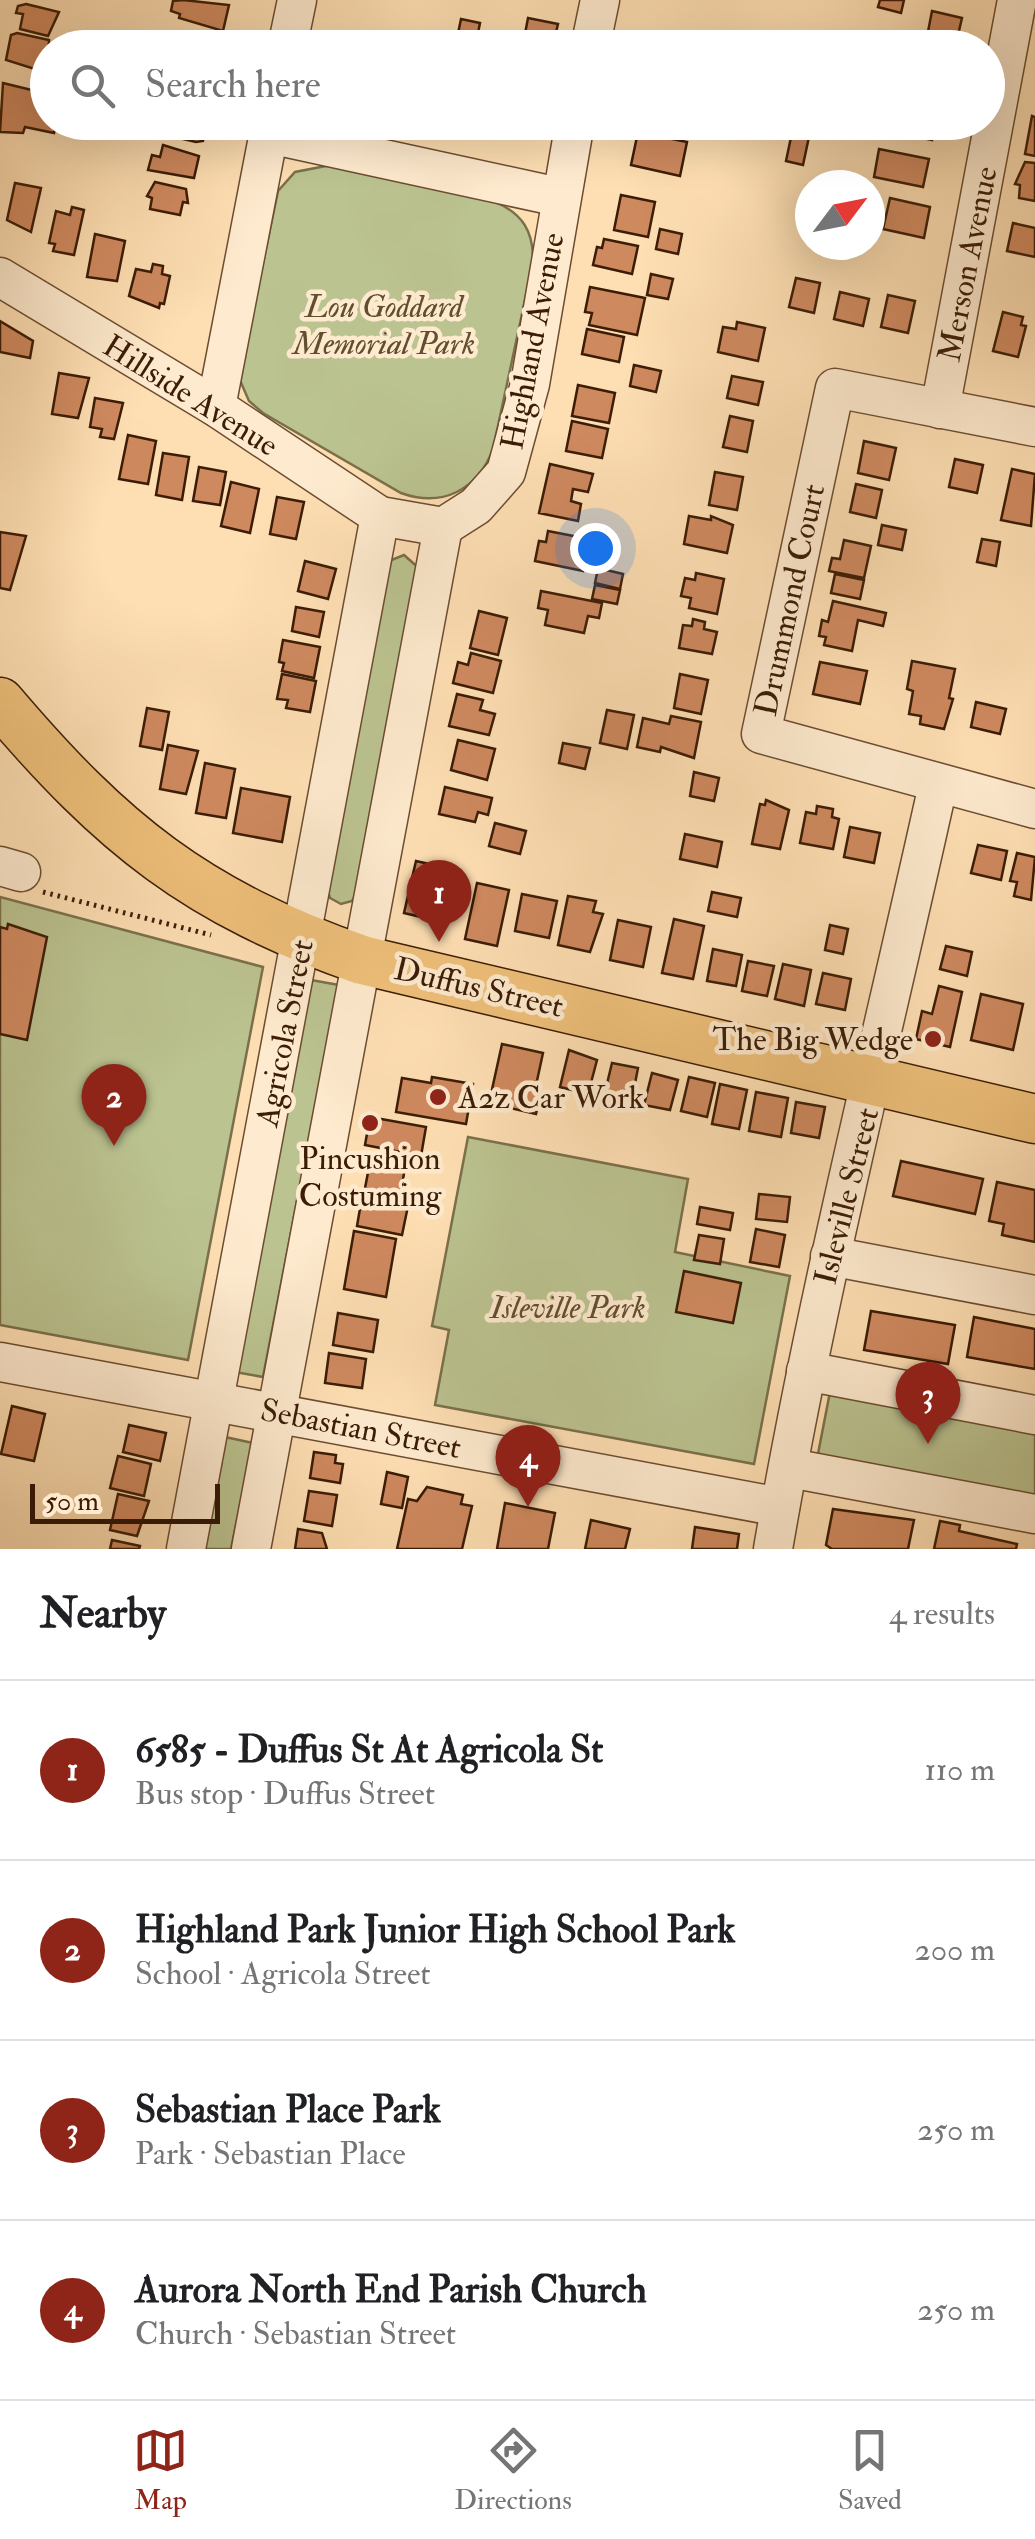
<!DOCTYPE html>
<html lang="en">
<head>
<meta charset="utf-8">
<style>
	:root { --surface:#fff; --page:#f2f2f2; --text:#202124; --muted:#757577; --line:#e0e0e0; --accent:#8f2418 }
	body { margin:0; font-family:"IM FELL Double Pica",serif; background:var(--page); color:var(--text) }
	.compass { position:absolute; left:795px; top:170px; width:90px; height:90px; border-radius:50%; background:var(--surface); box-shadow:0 10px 40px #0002; rotate:58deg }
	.scale { position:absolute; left:30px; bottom:25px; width:190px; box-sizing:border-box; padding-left:10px; border:5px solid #3b1c06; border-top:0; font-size:28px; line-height:35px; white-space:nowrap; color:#3b1c06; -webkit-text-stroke:8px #feeace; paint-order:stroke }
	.you { position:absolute; left:595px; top:548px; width:35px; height:35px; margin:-25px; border:8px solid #fff; border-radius:50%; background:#1a73e8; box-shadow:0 0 0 15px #1a73e833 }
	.badge { display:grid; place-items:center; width:65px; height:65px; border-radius:50%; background:var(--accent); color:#fff; font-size:32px; font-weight:700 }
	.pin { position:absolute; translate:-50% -82px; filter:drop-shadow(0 2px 5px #0008) }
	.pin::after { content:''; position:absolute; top:52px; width:35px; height:30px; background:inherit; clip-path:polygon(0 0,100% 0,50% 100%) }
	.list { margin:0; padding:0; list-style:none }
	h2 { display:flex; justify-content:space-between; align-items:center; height:130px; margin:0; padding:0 40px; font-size:42px }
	h2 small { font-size:32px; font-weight:400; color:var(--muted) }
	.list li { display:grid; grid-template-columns:65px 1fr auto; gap:30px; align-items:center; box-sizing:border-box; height:180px; padding:0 40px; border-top:2px solid var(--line) }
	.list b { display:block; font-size:38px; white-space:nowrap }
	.list p { margin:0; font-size:32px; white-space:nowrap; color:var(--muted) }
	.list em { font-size:32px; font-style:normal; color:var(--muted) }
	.icon { flex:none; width:55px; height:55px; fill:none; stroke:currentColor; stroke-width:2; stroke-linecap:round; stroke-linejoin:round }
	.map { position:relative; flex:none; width:1035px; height:1549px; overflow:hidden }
	.search { position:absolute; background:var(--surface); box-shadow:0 10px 40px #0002; left:30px; right:30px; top:30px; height:110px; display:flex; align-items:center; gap:25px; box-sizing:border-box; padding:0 35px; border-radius:55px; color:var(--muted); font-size:38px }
	.sheet { height:850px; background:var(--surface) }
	nav { display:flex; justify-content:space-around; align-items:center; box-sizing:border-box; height:140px; border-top:2px solid var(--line); background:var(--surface); font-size:28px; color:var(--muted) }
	nav a { display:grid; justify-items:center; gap:5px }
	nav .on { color:var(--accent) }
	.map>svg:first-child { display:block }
	.green { fill:#bbc390; stroke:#7b704b; stroke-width:2.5 }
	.building { fill:#cf895f; stroke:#3b1c06; stroke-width:2.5 }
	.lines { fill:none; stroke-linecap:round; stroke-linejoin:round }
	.minor-casing { stroke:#6c4d31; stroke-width:41 }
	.major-casing { stroke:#3b1c06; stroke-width:51 }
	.path { stroke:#3b1c06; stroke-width:5; stroke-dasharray:2.5 5; stroke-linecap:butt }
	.minor { stroke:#feeace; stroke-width:38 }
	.major { stroke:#efc07a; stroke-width:48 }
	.poi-dot { fill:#8f2418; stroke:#feeace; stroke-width:4 }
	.labels { text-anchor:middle; stroke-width:9; stroke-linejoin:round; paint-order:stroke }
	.street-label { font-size:32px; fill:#3b1c06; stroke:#feeace }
	.park-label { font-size:32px; font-style:italic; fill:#614e2f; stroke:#feeace }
	.poi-label { font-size:32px; fill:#3b1c06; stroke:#feeace; text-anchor:end }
</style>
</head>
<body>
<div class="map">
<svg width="1035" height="1549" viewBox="0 0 1035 1549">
	<rect width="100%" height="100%" fill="#fedfb3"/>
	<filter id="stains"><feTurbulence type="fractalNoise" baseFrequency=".002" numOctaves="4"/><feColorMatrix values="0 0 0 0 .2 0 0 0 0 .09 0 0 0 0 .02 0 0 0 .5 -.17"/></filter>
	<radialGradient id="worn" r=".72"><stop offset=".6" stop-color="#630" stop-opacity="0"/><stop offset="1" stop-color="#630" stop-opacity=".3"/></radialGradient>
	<g class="green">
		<path d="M331 165 493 201C523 213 534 232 533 263L493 449C478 490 442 508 401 493L263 413 249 401 239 378 278 191 295 172Z"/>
		<polygon points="404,555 421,570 357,893 352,901 341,904 330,898 326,886 389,561"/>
		<polygon points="0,897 263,967 188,1360 0,1325"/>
		<polygon points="311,980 339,985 263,1377 235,1372"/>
		<polygon points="468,1137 688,1179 675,1252 790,1276 754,1464 435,1405 449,1330 432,1326"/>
		<polygon points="830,1392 1035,1430 1035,1500 817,1459"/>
		<polygon points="225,1437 253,1443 231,1549 202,1549"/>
	</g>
	<g class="building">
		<polygon points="183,0 229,5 223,31 179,18 180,14 171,11 173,1"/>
		<polygon points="880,0 904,0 901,13 878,7"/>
		<polygon points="26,4 59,12 48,36 20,29 23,14 16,13 18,6"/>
		<polygon points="932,11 962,18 955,48 926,42"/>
		<polygon points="528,18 558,24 553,45 534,48 535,41 524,39"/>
		<polygon points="461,19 480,23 475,48 455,48"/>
		<polygon points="17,33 49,40 48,66 43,65 41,71 6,60 11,35"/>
		<polygon points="186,34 216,41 214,48 175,48 177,40 184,42"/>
		<polygon points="654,37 698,46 697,48 652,48"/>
		<polygon points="3,83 48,94 48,122 57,122 54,133 25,127 23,133 0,132"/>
		<polygon points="1032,116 1035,117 1035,156 1025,154"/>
		<polygon points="160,122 207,122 203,141 196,142 166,135 167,131 159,129"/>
		<polygon points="656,122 698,122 696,131"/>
		<polygon points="869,122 936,122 932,140 868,126"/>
		<polygon points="794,123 808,126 810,132 803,165 786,161"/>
		<polygon points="638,132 687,142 680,176 631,165"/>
		<polygon points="163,145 199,156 194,178 148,170 152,155 160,157"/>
		<polygon points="879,149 929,159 923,187 874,177"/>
		<polygon points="1025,162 1035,163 1035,201 1019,198 1020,185 1015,184"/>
		<polygon points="155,182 186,189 188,203 183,202 180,215 150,209 152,198 147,196"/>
		<polygon points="15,183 41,188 31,232 7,220"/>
		<polygon points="621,195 655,202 648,237 614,230"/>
		<polygon points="890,198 930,207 924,238 883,229"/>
		<polygon points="72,207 84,210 74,255 53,251 55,244 49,243 56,211 70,215"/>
		<polygon points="1013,223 1035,228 1035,257 1007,251"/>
		<polygon points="660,229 682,234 678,254 656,249"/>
		<polygon points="95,234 125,241 117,281 87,277"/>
		<polygon points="604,239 638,246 632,274 593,265 597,247 602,248"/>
		<polygon points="153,264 163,266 162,274 170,276 164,304 160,303 159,308 129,296 136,269 151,272"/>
		<polygon points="651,274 673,279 668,299 647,295"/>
		<polygon points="796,278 820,283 814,313 789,307"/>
		<polygon points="590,287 645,298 637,335 589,325 592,313 585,312"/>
		<polygon points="840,292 869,299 863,326 834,319"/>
		<polygon points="888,295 915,301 908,333 881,327"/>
		<polygon points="1003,312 1023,317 1021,325 1026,326 1018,357 993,351"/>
		<polygon points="0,321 33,341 30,358 0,352"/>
		<polygon points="737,322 765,328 758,361 718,352 723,327 736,329"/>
		<polygon points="587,329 624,337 619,362 582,354"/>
		<polygon points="634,365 661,371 656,392 630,386"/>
		<polygon points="59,373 89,378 78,418 52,414"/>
		<polygon points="732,376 763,382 758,405 727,398"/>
		<polygon points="578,385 615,393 609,423 572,416"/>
		<polygon points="95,398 123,403 114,439 100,437 102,429 90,427"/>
		<polygon points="730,416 753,421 747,452 723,447"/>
		<polygon points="572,421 608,429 602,458 566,451"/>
		<polygon points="128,435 156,441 148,484 119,479"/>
		<polygon points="864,441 896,448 889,480 858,473"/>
		<polygon points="163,453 189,457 182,500 156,495"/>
		<polygon points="955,459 983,465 977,493 949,487"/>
		<polygon points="550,464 593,474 588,492 573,489 571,501 581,504 578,521 539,513"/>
		<polygon points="199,467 226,472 220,505 193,501"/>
		<polygon points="1012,469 1035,474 1031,526 1001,520"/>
		<polygon points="715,472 743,477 737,510 709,505"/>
		<polygon points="231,482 259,489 250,533 221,526"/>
		<polygon points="856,484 882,490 876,518 850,512"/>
		<polygon points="277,497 304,502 296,539 270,534"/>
		<polygon points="689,516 711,520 711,516 733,525 727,553 684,544"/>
		<polygon points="882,525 906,530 902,550 878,545"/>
		<polygon points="548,531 589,539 583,571 535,561 539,541 546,542"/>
		<polygon points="0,532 26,536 10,590 0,588"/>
		<polygon points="982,539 1000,542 996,566 977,562"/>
		<polygon points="844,540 871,546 864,578 829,571 832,558 840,559"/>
		<polygon points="305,561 336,569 328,599 298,591"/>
		<polygon points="598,568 623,574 620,589 595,583"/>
		<polygon points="696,573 724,579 717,614 689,608 691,598 681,596 685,578 695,580"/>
		<polygon points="835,574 864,580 860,599 831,593"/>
		<polygon points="595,585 620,590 617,604 592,599"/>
		<polygon points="541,591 602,603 599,618 588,616 584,633 545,625 548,610 538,608"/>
		<polygon points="833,601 886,613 883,626 858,620 852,651 824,645 826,637 819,636 822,620 828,622"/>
		<polygon points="296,607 324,612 319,637 292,631"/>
		<polygon points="479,611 507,618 498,655 470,648"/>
		<polygon points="693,619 705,622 704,629 717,632 712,654 679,648 683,625 692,626"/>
		<polygon points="283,640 320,647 314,678 282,671 284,663 279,662"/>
		<polygon points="471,653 501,661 493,693 453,683 458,662 468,665"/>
		<polygon points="912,661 955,669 949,698 953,699 944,729 920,724 921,716 909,714 913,691 907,689"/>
		<polygon points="820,662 867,671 860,704 813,694"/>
		<polygon points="282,674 316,681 310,712 286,708 288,700 277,699"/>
		<polygon points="680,674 708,680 701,714 674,708"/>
		<polygon points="457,694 483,700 480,710 495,714 489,735 449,726"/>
		<polygon points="976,702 1006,709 1000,734 971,727"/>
		<polygon points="147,708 169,712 162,750 140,746"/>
		<polygon points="607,710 634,715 627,749 600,743"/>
		<polygon points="671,716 701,722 694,758 661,747 660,752 637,747 643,718 669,724"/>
		<polygon points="458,740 495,749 487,780 451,770"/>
		<polygon points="563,743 590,748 585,769 559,763"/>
		<polygon points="168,745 198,751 186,794 160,789"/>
		<polygon points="205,763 235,769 226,818 196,813"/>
		<polygon points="694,772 719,778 714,801 690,796"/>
		<polygon points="445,787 492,798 488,815 478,812 475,822 439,814"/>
		<polygon points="241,788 290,797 282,842 233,833"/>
		<polygon points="766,800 789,810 780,849 752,844 760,804 765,805"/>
		<polygon points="817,806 833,809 832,817 839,819 833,849 800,843 806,812 816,814"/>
		<polygon points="495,823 526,831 520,854 489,846"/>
		<polygon points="850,827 880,833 874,863 844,857"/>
		<polygon points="685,834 722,842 717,867 680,859"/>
		<polygon points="978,845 1007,851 1001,880 971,873"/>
		<polygon points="1017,853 1035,857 1031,900 1014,896 1017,882 1010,881"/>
		<polygon points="416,861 447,868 434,920 404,913"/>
		<polygon points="477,883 509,890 497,946 465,939"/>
		<polygon points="712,892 741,898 737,917 708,911"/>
		<polygon points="522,894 557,901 549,938 515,931"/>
		<polygon points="568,896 596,901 593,912 603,914 590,952 558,945"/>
		<polygon points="674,919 704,926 693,979 662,973"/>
		<polygon points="618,920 651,927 643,967 610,960"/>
		<polygon points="8,924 47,937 27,1040 0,1034 0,927 7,929"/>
		<polygon points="830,925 848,929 843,954 825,950"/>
		<polygon points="946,946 972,952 967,976 940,969"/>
		<polygon points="713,949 742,955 736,986 707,981"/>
		<polygon points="748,961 774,966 767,996 742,991"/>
		<polygon points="783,964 811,970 804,1006 775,999"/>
		<polygon points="823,973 851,979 845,1010 816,1004"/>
		<polygon points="939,986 962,992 950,1047 916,1039 922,1011 932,1014"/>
		<polygon points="981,994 1023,1004 1013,1050 971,1040"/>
		<polygon points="502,1044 543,1053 535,1090 541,1091 536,1114 489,1103"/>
		<polygon points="569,1050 597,1060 588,1094 560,1087"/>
		<polygon points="612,1063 638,1068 632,1099 605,1092"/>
		<polygon points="652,1073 678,1080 670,1110 644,1105"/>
		<polygon points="432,1077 473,1084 466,1124 396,1112 402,1078 431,1083"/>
		<polygon points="689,1077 715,1083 707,1117 681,1111"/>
		<polygon points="720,1084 747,1090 739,1129 712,1124"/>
		<polygon points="756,1092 788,1098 781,1137 749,1131"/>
		<polygon points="796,1102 825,1107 819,1138 791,1133"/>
		<polygon points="370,1117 426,1127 421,1156 365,1145"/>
		<polygon points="371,1157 406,1163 400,1195 365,1188"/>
		<polygon points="901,1161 983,1179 975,1214 893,1196"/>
		<polygon points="997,1182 1035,1190 1035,1242 1002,1235 1004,1224 989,1221"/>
		<polygon points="759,1194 790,1197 787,1222 756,1219"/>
		<polygon points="362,1197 408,1206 402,1235 357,1226"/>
		<polygon points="700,1207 733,1213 730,1230 697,1224"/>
		<polygon points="756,1229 785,1235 779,1267 750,1262"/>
		<polygon points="354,1231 396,1239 386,1297 344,1289"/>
		<polygon points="699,1235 724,1239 720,1264 694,1260"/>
		<polygon points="684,1271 741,1283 733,1323 676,1312"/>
		<polygon points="871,1311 955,1325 948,1364 864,1350"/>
		<polygon points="338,1313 378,1320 373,1352 333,1345"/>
		<polygon points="974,1317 1035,1329 1035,1369 967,1357"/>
		<polygon points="329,1353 366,1359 362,1388 325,1383"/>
		<polygon points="12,1406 45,1414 34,1461 1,1454"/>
		<polygon points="129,1425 166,1433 160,1461 123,1452"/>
		<polygon points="314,1452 336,1455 335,1463 343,1464 340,1483 310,1478"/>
		<polygon points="118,1456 151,1464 144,1496 110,1488"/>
		<polygon points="387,1472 408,1477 402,1508 381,1504"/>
		<polygon points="427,1487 463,1495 461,1504 472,1506 462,1549 397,1549 408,1499 417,1501"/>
		<polygon points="309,1491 337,1495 332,1526 304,1521"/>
		<polygon points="118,1494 149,1501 137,1536 110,1530"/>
		<polygon points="505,1503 555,1513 548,1549 497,1549"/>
		<polygon points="833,1509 914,1520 908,1549 832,1549 826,1545"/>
		<polygon points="591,1520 630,1529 625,1549 585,1549"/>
		<polygon points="940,1521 960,1525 959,1531 1017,1544 1016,1549 934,1549"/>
		<polygon points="695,1527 739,1534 737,1549 692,1549"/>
		<polygon points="298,1529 322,1533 327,1549 295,1549"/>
		<polygon points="112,1540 140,1546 139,1549 110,1549"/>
	</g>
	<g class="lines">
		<g class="minor-casing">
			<g id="minor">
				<polyline points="287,48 297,0"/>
				<polyline points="590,48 600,0"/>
				<polyline points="269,134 559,197"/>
				<polyline points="0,277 216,407 380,516 443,527 476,506 506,472 530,384 575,122"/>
				<polyline points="216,407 271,122"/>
				<polyline points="940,409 1017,0"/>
				<polyline points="1035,427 835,388 761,734 1035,809"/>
				<polyline points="0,866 21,872"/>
				<polyline points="830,1256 1035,1295"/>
				<polyline points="0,1362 780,1507"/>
				<polyline points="806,1371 1035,1415"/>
				<polyline points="790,1468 1035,1514"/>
				<polyline points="186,1549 380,516"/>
				<polyline points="251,1549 443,527"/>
				<path d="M773 1549C817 1292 882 1039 938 785"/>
			</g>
		</g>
		<g class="major-casing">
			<path id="major" d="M0 702C113 835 196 902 362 960L1035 1119"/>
		</g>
		<polyline class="path" points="43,892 211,935"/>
		<use href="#minor" class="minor"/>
		<use href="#major" class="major"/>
	</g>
	<g class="poi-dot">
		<circle cx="933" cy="1039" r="10"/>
		<circle cx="438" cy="1097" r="10"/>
		<circle cx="370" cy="1123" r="10"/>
	</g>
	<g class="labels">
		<g class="street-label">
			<text transform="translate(967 264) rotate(-79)" y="11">Merson Avenue</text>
			<text transform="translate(532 341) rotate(-79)" y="11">Highland Avenue</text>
			<text transform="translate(191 395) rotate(32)" y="11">Hillside Avenue</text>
			<text transform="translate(789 600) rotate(-78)" y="11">Drummond Court</text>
			<text transform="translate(479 987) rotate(13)" y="11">Duffus Street</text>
			<text transform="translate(284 1033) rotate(-79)" y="11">Agricola Street</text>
			<text transform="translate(846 1196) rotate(-76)" y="11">Isleville Street</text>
			<text transform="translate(361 1428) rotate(11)" y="11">Sebastian Street</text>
		</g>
		<g class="park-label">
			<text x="384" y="317">Lou Goddard<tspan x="384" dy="37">Memorial Park</tspan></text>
			<text x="568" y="1318">Isleville Park</text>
		</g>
		<g class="poi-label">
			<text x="913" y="1050">The Big Wedge</text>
			<text x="458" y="1108" text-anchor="start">A2z Car Work</text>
			<text x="370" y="1169" text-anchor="middle">Pincushion<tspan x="370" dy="37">Costuming</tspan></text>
		</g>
	</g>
	<rect width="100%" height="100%" filter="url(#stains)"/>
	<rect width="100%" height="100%" fill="url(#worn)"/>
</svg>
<svg class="compass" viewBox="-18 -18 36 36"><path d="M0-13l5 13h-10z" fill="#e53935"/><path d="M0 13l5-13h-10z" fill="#757577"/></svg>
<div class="scale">50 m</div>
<div class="you"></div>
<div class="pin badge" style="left:439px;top:942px">1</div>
<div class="pin badge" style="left:114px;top:1146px">2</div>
<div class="pin badge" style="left:928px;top:1444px">3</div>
<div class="pin badge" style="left:528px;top:1507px">4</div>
<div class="search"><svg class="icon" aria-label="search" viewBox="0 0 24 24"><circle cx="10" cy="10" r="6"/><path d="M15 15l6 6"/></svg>Search here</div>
</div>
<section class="sheet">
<h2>Nearby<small>4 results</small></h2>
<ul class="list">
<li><span class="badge">1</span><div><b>6585 - Duffus St At Agricola St</b><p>Bus stop · Duffus Street</p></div><em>110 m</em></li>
<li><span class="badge">2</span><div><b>Highland Park Junior High School Park</b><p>School · Agricola Street</p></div><em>200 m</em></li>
<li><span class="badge">3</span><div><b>Sebastian Place Park</b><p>Park · Sebastian Place</p></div><em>250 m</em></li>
<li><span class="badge">4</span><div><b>Aurora North End Parish Church</b><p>Church · Sebastian Street</p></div><em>250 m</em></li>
</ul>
</section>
<nav>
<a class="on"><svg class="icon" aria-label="map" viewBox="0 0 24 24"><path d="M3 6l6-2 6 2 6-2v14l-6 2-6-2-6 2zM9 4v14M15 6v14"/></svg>Map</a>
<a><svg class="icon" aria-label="directions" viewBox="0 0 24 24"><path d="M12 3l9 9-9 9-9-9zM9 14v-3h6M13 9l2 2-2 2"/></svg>Directions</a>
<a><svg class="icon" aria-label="saved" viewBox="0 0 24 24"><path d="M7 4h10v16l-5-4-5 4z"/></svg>Saved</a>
</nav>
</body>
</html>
